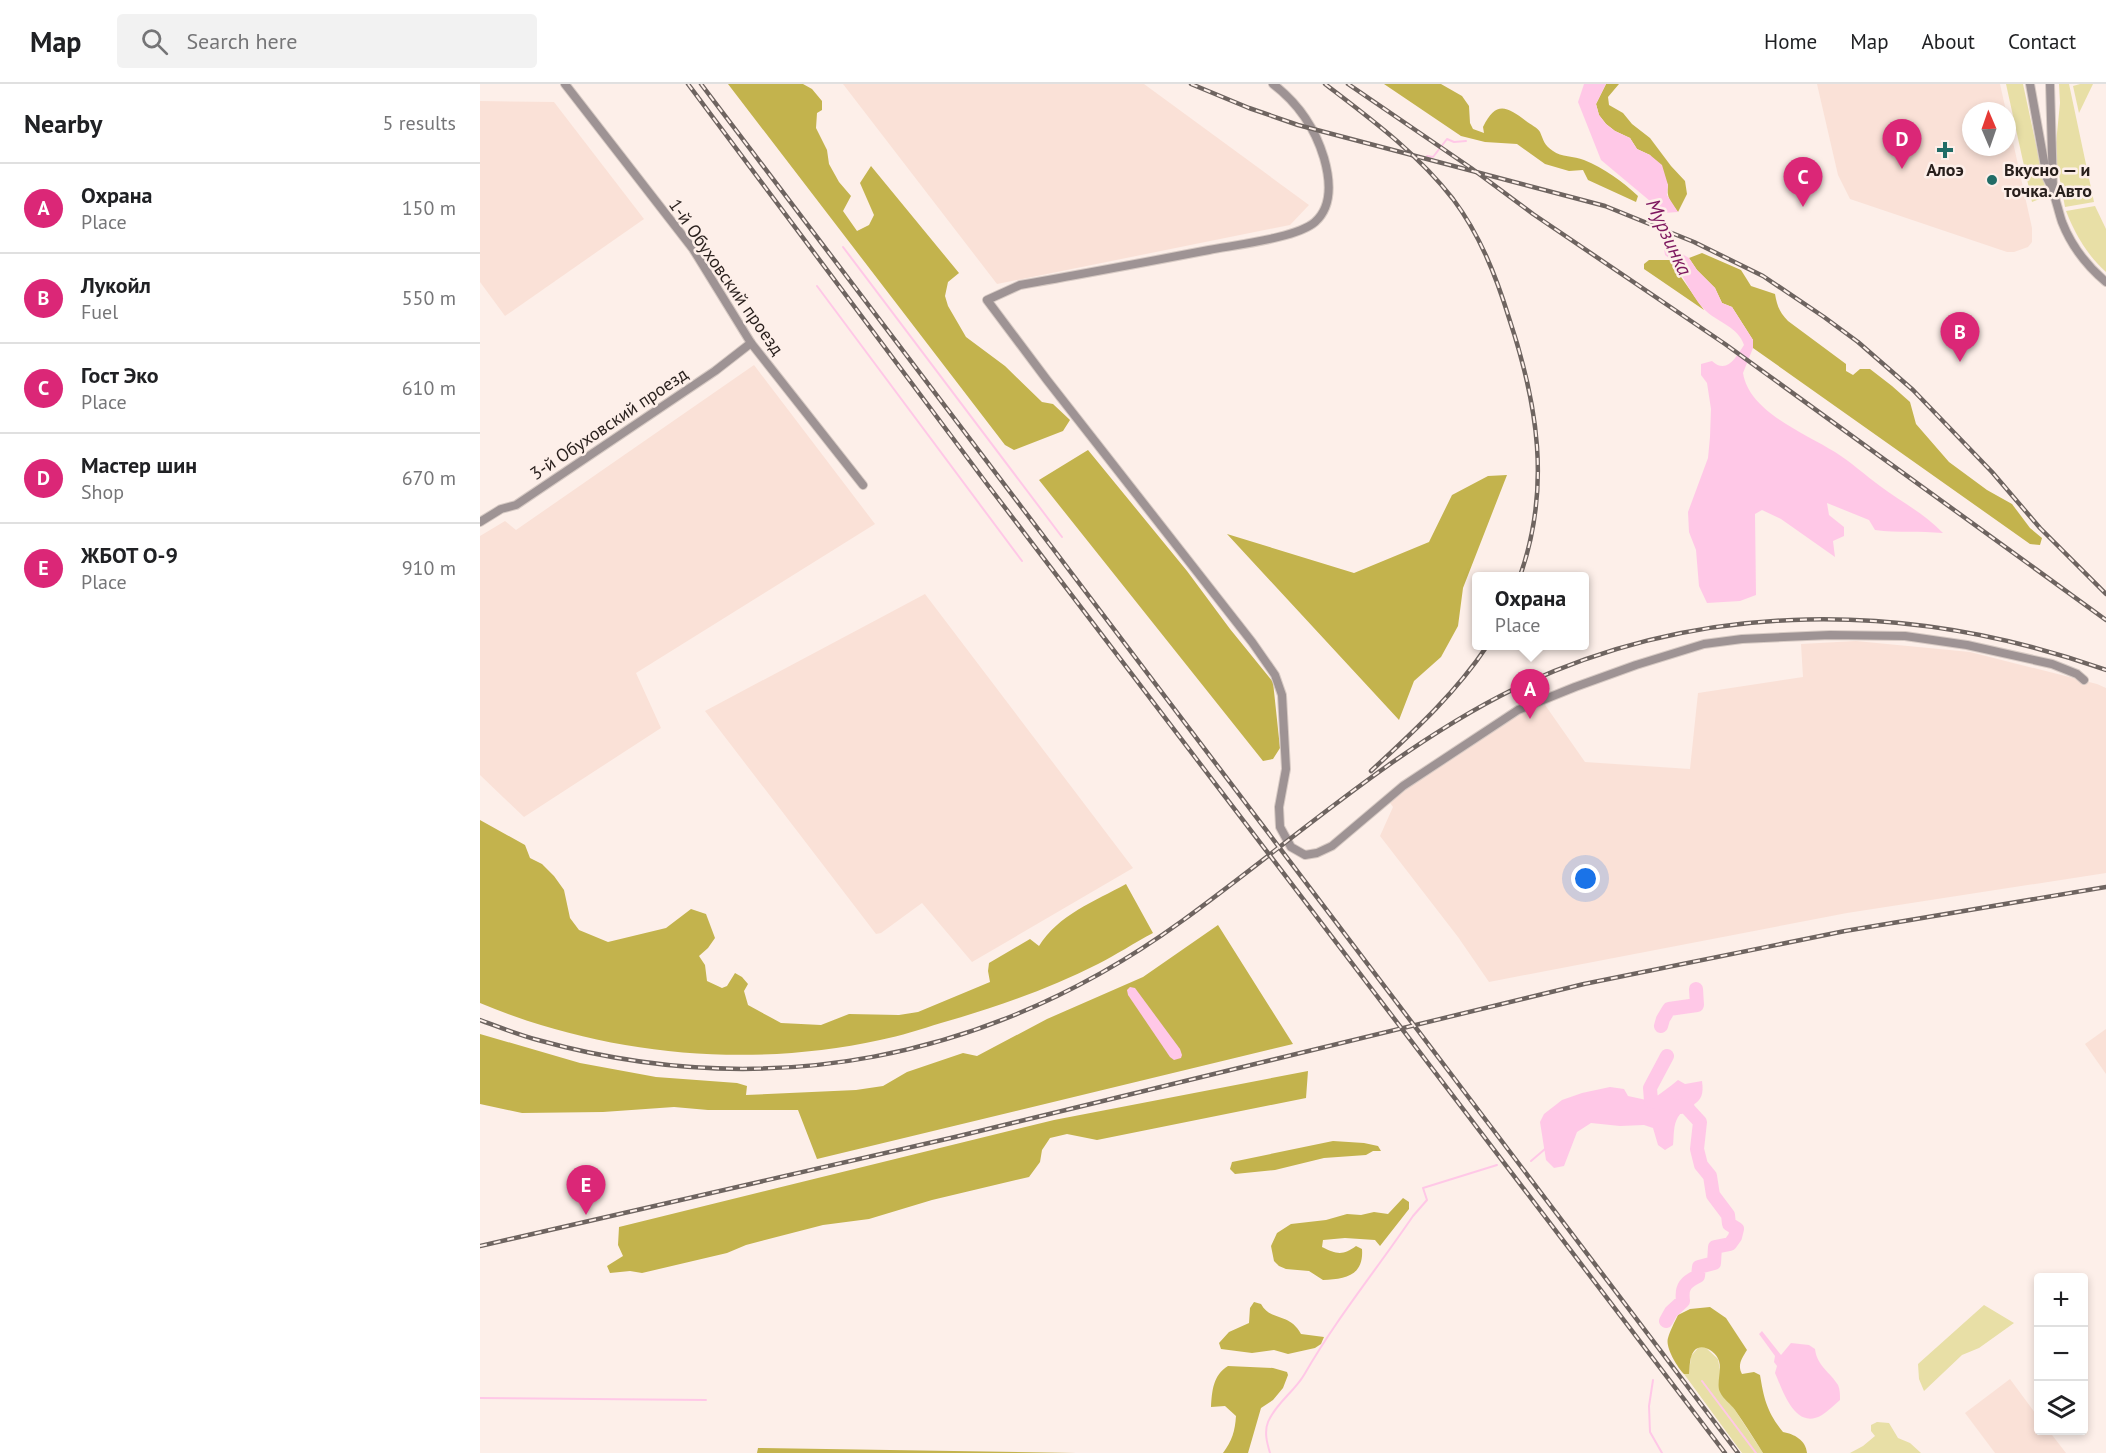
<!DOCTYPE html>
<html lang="en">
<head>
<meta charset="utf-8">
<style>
	:root { --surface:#fff; --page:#f2f2f2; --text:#202124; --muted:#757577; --line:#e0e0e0; --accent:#db2777 }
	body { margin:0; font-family:"PT Sans",sans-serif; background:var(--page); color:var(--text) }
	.controls { position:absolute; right:18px; bottom:18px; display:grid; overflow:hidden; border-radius:6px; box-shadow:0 3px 9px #0003 }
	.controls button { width:54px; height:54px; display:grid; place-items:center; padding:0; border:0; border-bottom:2px solid var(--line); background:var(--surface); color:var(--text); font:30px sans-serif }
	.compass { position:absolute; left:1482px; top:18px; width:54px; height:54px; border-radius:50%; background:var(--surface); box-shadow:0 3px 9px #0003; rotate:358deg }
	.you { position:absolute; left:1106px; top:795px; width:21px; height:21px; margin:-15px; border:4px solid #fff; border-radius:50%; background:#1a73e8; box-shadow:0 0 0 9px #1a73e833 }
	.badge { display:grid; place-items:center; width:39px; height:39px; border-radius:50%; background:var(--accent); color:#fff; font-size:20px; font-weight:700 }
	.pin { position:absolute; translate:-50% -50px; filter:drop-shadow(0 2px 3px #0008) }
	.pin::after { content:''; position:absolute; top:32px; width:21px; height:18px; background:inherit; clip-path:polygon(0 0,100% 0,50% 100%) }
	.popup { position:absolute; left:992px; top:488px; width:117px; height:78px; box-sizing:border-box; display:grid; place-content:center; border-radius:6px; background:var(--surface); filter:drop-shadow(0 2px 4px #0005); font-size:20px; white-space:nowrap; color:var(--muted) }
	.popup b { font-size:22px; color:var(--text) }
	.popup::after { content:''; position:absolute; left:50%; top:100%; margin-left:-12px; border:12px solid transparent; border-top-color:var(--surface) }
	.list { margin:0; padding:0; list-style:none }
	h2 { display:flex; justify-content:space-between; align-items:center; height:78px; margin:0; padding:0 24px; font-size:26px }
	h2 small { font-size:20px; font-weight:400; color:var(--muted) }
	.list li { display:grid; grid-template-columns:39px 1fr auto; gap:18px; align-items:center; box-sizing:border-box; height:90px; padding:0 24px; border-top:2px solid var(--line) }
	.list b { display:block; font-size:22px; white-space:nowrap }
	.list p { margin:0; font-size:20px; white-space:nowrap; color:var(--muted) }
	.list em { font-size:20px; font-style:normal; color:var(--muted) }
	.icon { flex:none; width:33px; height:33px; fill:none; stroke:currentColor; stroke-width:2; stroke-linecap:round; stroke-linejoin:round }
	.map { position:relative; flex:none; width:1626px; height:1369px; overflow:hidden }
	header { display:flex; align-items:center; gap:36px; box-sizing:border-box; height:84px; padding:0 30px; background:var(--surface); border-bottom:2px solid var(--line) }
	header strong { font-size:28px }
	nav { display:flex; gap:33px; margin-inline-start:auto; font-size:21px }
	.search { width:420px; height:54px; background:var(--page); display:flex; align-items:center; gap:15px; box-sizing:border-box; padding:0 21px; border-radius:6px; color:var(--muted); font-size:22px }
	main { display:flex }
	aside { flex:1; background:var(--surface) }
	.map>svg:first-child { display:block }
	.built { fill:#fae1d7 }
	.green { fill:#e8dfa6 }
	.forest { fill:#c3b34d }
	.water { fill:#ffc8e7 }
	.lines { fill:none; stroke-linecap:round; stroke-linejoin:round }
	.stream { stroke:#ffc8e7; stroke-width:2 }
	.river { stroke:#ffc8e7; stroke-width:14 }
	.minor-casing { stroke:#d7cac4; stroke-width:10 }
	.minor { stroke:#9e9394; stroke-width:8 }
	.rail-casing { stroke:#6e6460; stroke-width:4.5 }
	.rail { stroke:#fdefe9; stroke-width:2; stroke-dasharray:7; stroke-linecap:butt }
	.poi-dot { fill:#216c66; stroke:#fdefe9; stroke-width:2 }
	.labels { text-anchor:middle; stroke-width:5; stroke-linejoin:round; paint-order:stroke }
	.poi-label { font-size:18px; font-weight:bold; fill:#281f1c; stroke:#fdefe9 }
	.street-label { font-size:18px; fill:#281f1c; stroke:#fdefe9 }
	.water-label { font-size:20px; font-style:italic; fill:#7e185f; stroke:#fdefe9 }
</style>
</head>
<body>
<header>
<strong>Map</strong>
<div class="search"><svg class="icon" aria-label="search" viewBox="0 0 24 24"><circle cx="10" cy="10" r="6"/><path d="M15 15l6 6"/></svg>Search here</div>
<nav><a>Home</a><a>Map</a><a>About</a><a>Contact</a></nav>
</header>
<main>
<aside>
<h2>Nearby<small>5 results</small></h2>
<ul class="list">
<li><span class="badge">A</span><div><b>Охрана</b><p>Place</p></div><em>150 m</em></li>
<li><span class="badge">B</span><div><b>Лукойл</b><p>Fuel</p></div><em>550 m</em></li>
<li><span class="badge">C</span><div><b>Гост Эко</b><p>Place</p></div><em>610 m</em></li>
<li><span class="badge">D</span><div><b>Мастер шин</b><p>Shop</p></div><em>670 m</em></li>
<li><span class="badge">E</span><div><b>ЖБОТ О-9</b><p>Place</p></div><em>910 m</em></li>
</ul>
</aside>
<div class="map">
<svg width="1626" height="1369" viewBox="0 0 1626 1369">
	<rect width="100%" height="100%" fill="#fdefe9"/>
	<g class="built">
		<polygon points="363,0 664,0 829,121 810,141 517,200"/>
		<polygon points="1337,0 1520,0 1526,27 1491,27 1491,63 1527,63 1527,31 1552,144 1552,158 1548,163 1534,168 1527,168 1370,115 1358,91"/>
		<polygon points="0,17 74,18 164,135 25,232 0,198"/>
		<polygon points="274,281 395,440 156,589 181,644 44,733 0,691 0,452 25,437 36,446"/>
		<polygon points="445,510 653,784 492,878 442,819 401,849 396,850 225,627"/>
		<polygon points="1376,557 1490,568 1617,600 1626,604 1626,789 1367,829 1009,898 978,853 900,752 913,723 908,716 1039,629 1063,618 1105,678 1210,685 1218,609 1323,593 1321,560"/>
		<polygon points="1626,945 1626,990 1605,960"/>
		<polygon points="1530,1295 1558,1333 1558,1346 1569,1347 1586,1369 1515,1369 1485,1329"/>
	</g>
	<g class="green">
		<polygon points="1526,0 1543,0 1567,112 1552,118"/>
		<polygon points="1579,0 1589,0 1614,118 1585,123 1575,69 1580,19"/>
		<polygon points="1600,0 1613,0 1599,29 1593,2"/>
		<path d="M1615 122 1626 145V188C1607 171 1595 150 1586 127Z"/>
		<polygon points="1504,1221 1534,1239 1499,1264 1482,1271 1444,1307 1439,1295 1438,1280"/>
		<polygon points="1219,1263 1225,1263 1238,1275 1241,1293 1239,1299 1245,1315 1253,1323 1283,1369 1262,1369 1204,1290 1209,1290 1211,1272"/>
		<polygon points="1397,1338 1409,1339 1418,1354 1430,1359 1441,1369 1370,1369 1383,1362 1395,1352 1391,1347 1391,1341"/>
	</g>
	<g class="forest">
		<polygon points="248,0 323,0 332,5 342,17 342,26 337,29 336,44 347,66 349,80 359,98 371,112 363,127 377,147 389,141 394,131 380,99 391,82 479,189 468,198 465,212 468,222 486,253 525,282 562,318 573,320 590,336 583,347 534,366 525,361"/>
		<path d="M904 0H961L982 12 989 22 990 39 993 45 1004 49 1003 43C1016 17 1026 22 1046 37 1050 40 1058 44 1060 48 1064 57 1064 61 1073 67 1081 73 1094 72 1104 76 1124 84 1143 98 1158 112L1156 118 1108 96 1103 86 1089 87 1065 80 1037 60 1005 58 981 52Z"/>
		<path d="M1126 0H1139L1128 13 1129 21 1143 29 1152 40 1170 54 1191 82 1205 97 1207 110 1198 128C1191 119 1186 113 1188 101L1170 71 1157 65 1150 54 1135 47 1126 40 1119 31 1116 20Z"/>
		<path d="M1222 169 1261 186 1271 202 1295 210C1297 222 1300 229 1308 237L1366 280V287L1373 291 1380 285H1390L1412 302 1430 318 1436 340 1469 378 1507 406 1532 420 1550 444 1562 454 1560 461 1550 460 1273 264V256L1252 223 1242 219 1235 204 1217 186 1209 174Z"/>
		<polygon points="1169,176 1192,176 1201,193 1224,226 1164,185 1164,180"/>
		<polygon points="608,366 707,487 750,545 793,598 800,664 793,675 783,677 559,396"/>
		<polygon points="1027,391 983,504 978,542 961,573 934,597 919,636 747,450 874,489 949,458 972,411 1008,392"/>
		<path d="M0 736 45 761 50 774 62 780 74 792 84 806 90 834 99 846 128 858 186 844 211 825 226 830 235 854 228 864 219 872 225 881 227 897 242 904 247 902 255 889 262 893 268 900 264 907 268 921 301 939 341 941 369 930 419 931 438 928 510 898 508 887 509 879 550 855 559 862C578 831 615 817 646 800L673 849C654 859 636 871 618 880 568 905 515 924 461 939 441 945 421 952 400 956 268 985 124 971 0 919Z"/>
		<polygon points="738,841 813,960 337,1075 318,1026 228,1026 194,1023 123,1028 42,1029 0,1020 0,950 100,979 176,993 257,999 267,1002 266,1011 376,1006 403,1002 427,988 483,969 497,972 567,935 663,893"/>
		<polygon points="828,987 826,1014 617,1056 587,1050 570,1054 562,1066 560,1078 549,1093 452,1116 389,1135 343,1141 266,1161 247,1169 162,1189 150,1187 130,1189 127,1182 143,1172 138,1161 139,1143 574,1036"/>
		<polygon points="853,1057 884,1059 898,1062 901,1067 893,1067 886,1071 844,1074 795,1086 755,1090 750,1085 752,1078"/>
		<path d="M923 1114 929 1118V1125L900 1162 895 1156 865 1154 843 1156 842 1163C856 1170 863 1172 876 1162L882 1165C884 1192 865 1195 843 1196L829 1187 806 1185 799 1182 794 1177 791 1162 797 1149 811 1140 846 1136 867 1130 881 1131 894 1128 908 1130Z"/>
		<path d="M774 1218 781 1220C791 1238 809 1228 821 1250L844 1253 841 1260 835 1264 808 1270 794 1266 772 1269 741 1265 739 1259 749 1248 769 1239 770 1224Z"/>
		<path d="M1230 1223 1246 1234 1267 1266C1262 1274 1257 1281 1262 1290L1274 1288 1280 1291C1284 1315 1287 1328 1303 1348 1314 1350 1326 1356 1327 1369H1283C1274 1355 1265 1340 1255 1326 1251 1320 1243 1315 1240 1308 1236 1300 1242 1287 1239 1277 1236 1267 1221 1258 1214 1267 1209 1273 1210 1283 1209 1290H1204C1197 1283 1185 1263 1188 1254 1190 1247 1195 1237 1198 1231L1210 1225Z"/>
		<path d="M748 1282 793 1284 807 1288 808 1291 803 1304 793 1316 781 1324 768 1369H743C752 1357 755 1347 756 1332L745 1322 731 1323C732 1307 733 1291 748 1282Z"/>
		<polygon points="278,1364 596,1369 277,1369"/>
	</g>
	<g class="water">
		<path d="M1104 0H1126L1116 20 1119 31 1126 40 1135 47 1150 54 1157 65 1170 71 1182 81 1188 101 1187 111 1198 128 1184 129 1182 133 1188 151 1197 167 1209 174 1217 186 1235 204 1242 219 1252 223 1273 256V264L1263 289C1269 328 1325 349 1355 368 1371 378 1385 391 1400 402 1421 418 1444 429 1463 449 1440 447 1418 449 1395 446L1389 436 1347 419 1349 431 1364 443V452L1353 457 1355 473 1301 435 1282 426 1275 430 1276 511 1260 517 1227 519 1219 502 1216 466 1209 448 1208 428 1228 374 1230 353 1231 325 1227 299 1221 291V280L1232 277C1247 291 1256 273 1264 261 1258 243 1239 239 1226 227 1211 214 1201 182 1185 171L1180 137 1170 117 1121 76 1098 18Z"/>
		<polygon points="650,903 655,904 700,965 702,971 701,974 694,976 690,973 648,911 647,906"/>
		<path d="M1198 996 1205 1000 1222 997C1226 1024 1209 1017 1198 1033 1193 1041 1194 1052 1193 1061L1185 1066 1178 1061 1173 1044 1164 1041 1140 1042 1111 1039 1097 1048 1084 1082 1074 1084 1066 1076 1060 1038 1064 1030 1082 1016 1102 1009 1130 1003 1144 1005 1148 1012 1171 1017C1180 1009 1189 1004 1198 996Z"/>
		<path d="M1282 1247 1301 1271 1311 1259 1329 1261 1335 1265C1337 1282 1350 1288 1358 1301 1360 1305 1360 1311 1360 1316 1354 1321 1348 1327 1342 1331 1315 1347 1303 1307 1295 1289L1297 1282 1294 1278 1295 1272 1279 1250Z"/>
	</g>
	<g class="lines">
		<g class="stream">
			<polyline points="947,72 953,73 967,55 974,58 986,57"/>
			<polyline points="363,163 582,453"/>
			<polyline points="337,202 542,477"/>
			<polyline points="1051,1077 1065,1065"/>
			<polyline points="1173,1296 1169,1322 1170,1348 1182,1369"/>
			<polyline points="1222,1297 1276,1369"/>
			<polyline points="0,1314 226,1316"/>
			<path d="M790 1369C787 1359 784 1348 788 1338 796 1319 814 1308 824 1291 856 1235 897 1185 933 1132L947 1116 943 1104 1017 1081"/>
		</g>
		<g class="river">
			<polyline points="1181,942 1183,935 1189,925 1217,921 1216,905"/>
			<path d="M1186 1237 1191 1228 1203 1217C1201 1202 1206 1198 1218 1192L1219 1183 1234 1179 1235 1163 1250 1160 1255 1153 1257 1145 1249 1140 1248 1131 1233 1111 1230 1092 1221 1081 1217 1065 1220 1038 1208 1025 1207 1020 1200 1023 1171 1017 1170 1004 1187 972"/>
		</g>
		<g class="minor-casing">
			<g id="minor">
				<polyline points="85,0 213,165 271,259 383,401"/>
				<path d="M793 0C818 19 835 44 844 74 850 95 853 122 835 138 817 154 754 161 729 166 666 178 603 190 540 201L507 216 567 296 772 558 795 591 802 611 806 685 799 723 800 743 811 763 825 771 837 769 852 762 923 702 1038 626 1095 603 1156 581 1224 560 1262 555 1350 551 1425 552 1487 561 1572 580 1597 590 1604 596"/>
				<path d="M1550 0 1567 94C1575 108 1577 123 1582 138 1591 161 1607 182 1626 198"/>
				<polyline points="1570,0 1573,104"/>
				<polyline points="0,438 21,425 36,421 235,287 271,259"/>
			</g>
		</g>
		<use href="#minor" class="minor"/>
		<g class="rail-casing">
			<g id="rail">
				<polyline points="208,0 507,400 1245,1369"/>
				<polyline points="221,0 1258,1369"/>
				<polyline points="711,0 769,24 818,41 1125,122 1214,158 1283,192 1344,233 1378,258 1433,306 1512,388 1560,444 1626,510"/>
				<path d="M845 0C892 36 936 68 973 115 1000 151 1016 192 1029 234 1058 321 1071 404 1040 492"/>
				<polyline points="868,0 991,84 1053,130 1245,260 1626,536"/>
				<path d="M891 687C933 648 975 610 1007 562"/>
				<path d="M0 936C19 943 39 951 58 956 287 1020 510 976 702 837 810 759 914 664 1034 605 1223 514 1431 517 1626 586"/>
				<polyline points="0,1162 475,1053 1104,900 1365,847 1626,803"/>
			</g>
		</g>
		<use href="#rail" class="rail"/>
	</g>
	<g class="poi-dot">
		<path d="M1462 57h6v6h6v6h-6v6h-6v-6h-6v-6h6z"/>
		<circle cx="1512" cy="96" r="6"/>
	</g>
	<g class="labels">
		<g class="poi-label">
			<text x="1465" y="92">Алоэ</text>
			<text x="1524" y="92" text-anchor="start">Вкусно — и<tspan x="1524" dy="21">точка. Авто</tspan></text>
		</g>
		<g class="street-label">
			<text transform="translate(246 193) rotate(55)" y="6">1-й Обуховский проезд</text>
			<text transform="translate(129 340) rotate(-34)" y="6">3-й Обуховский проезд</text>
		</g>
		<g class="water-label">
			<text transform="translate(1189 153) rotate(65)" y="7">Мурзинка</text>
		</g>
	</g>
</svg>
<div class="controls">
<button>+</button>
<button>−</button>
<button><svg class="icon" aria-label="layers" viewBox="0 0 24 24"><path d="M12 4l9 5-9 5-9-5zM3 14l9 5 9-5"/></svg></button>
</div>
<svg class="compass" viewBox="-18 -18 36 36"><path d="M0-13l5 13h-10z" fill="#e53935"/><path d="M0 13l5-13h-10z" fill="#757577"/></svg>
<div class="you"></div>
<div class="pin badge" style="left:1050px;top:635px">A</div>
<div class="popup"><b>Охрана</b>Place</div>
<div class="pin badge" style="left:1480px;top:278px">B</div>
<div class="pin badge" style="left:1323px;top:123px">C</div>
<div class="pin badge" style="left:1422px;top:85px">D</div>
<div class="pin badge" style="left:106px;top:1131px">E</div>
</div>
</main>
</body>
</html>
